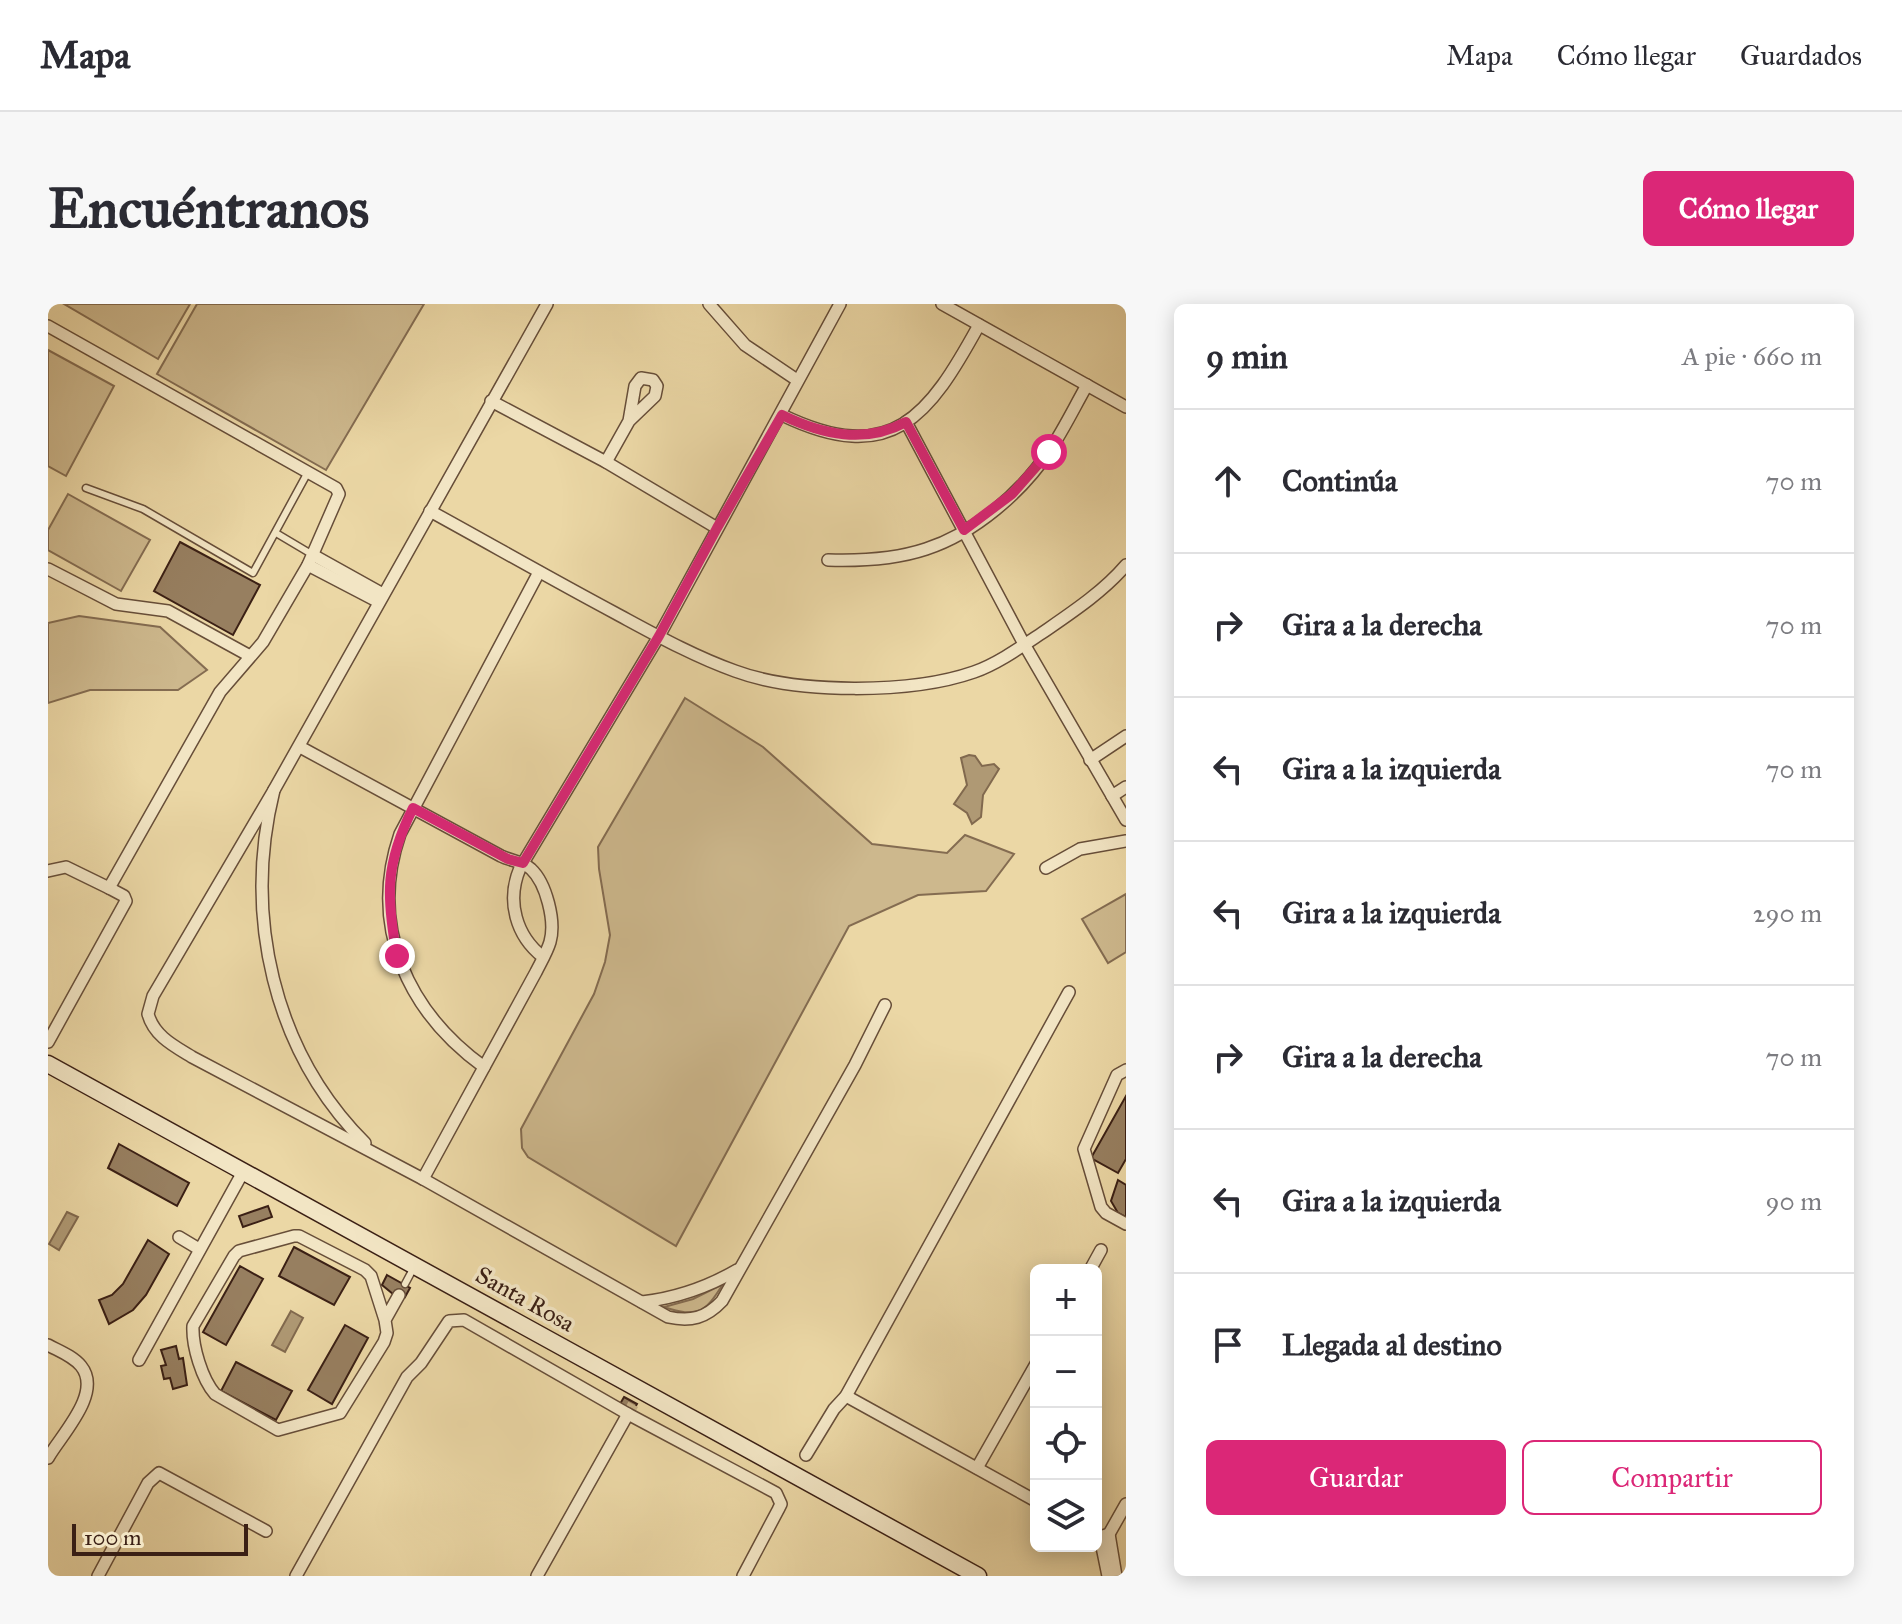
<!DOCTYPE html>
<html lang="es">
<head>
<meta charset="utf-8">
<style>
	:root { --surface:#fff; --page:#f7f7f7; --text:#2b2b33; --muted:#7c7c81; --line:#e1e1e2; --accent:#db2777 }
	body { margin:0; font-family:"IM FELL Great Primer",serif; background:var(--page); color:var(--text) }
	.controls { position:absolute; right:24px; bottom:24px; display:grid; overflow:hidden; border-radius:12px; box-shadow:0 4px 20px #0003 }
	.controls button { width:72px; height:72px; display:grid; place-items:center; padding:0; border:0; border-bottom:2px solid var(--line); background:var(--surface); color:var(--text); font:40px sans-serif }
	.scale { position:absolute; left:24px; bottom:20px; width:176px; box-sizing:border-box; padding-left:8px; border:4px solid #3b2015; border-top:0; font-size:22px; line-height:28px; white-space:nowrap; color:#3b2015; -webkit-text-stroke:6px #f2e5c4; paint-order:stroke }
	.stop { position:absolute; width:24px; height:24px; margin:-18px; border:6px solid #db2777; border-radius:50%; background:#fff }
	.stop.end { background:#db2777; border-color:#fff; box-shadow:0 2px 8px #0008 }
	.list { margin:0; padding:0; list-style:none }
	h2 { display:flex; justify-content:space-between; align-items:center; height:104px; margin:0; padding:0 32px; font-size:34px }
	h2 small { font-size:26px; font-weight:400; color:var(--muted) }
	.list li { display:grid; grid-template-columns:52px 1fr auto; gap:24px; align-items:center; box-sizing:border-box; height:144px; padding:0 32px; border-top:2px solid var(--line) }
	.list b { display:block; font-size:30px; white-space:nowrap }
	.list em { font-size:26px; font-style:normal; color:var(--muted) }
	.actions { display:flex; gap:16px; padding:24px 32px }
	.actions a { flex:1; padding:18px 0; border:2px solid var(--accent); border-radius:12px; text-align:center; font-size:28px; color:var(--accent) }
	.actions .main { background:var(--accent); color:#fff }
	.icon { flex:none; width:44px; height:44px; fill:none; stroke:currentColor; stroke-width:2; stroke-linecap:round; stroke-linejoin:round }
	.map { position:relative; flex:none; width:1078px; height:1272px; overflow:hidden; border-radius:12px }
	header { display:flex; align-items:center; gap:48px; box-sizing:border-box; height:112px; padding:0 40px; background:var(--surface); border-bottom:2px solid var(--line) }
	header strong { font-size:38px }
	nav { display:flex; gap:44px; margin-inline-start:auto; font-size:28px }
	.intro { display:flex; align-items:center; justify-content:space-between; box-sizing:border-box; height:192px; padding:0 48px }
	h1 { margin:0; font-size:56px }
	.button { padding:20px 36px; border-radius:12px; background:var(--accent); color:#fff; font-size:28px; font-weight:700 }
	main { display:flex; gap:48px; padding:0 48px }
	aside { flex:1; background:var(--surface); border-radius:12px; box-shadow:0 4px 20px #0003 }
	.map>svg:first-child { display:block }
	.green { fill:#cdb88d; stroke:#846c51; stroke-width:2 }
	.water { fill:#af9974; stroke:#81694e; stroke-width:2 }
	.building { fill:#977f60; stroke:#3b2015; stroke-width:2 }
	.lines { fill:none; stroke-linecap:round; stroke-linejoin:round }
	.street-tunnel { stroke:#c8b288; stroke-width:11; stroke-dasharray:11 5.5; stroke-linecap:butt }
	.lane-casing { stroke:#674e39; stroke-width:9 }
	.street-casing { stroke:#674e39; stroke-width:14 }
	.secondary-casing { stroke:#3b2015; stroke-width:19 }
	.lane { stroke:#f2e5c4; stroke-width:6 }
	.street { stroke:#f2e5c4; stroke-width:11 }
	.secondary { stroke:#f2e5c4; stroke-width:16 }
	.route { stroke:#db2777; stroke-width:10 }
	.labels { text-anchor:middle; stroke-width:7; stroke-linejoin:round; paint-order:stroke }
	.street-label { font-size:24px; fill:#3b2015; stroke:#f2e5c4 }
</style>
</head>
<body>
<header>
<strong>Mapa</strong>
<nav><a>Mapa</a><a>Cómo llegar</a><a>Guardados</a></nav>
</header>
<div class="intro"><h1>Encuéntranos</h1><a class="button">Cómo llegar</a></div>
<main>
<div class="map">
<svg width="1078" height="1272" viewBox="0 0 1078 1272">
	<rect width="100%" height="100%" fill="#ebd7a5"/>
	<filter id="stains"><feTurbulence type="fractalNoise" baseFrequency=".0025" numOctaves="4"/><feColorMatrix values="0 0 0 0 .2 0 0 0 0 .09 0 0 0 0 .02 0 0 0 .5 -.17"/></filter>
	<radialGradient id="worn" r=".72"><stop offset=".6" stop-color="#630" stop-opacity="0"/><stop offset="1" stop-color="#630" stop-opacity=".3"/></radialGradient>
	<g class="green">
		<polygon points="16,0 142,0 110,55"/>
		<polygon points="149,0 376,0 278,166 109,70"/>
		<polygon points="0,46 66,82 18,172 0,162"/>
		<polygon points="20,190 102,236 73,287 0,246 0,226"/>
		<polygon points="31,312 112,323 159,366 130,386 42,386 0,399 0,319"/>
		<polygon points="637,394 715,443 824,540 899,549 917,531 966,550 938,587 870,591 801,622 628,942 480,853 474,844 473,825 546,690 557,658 562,631 551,565 550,543"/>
		<polygon points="1078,590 1078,648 1060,659 1034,615"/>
		<path d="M675 980C657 1009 650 1014 616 1003L645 995Z"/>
	</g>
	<g class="water">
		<polygon points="921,451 927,452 934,462 946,460 951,465 935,491 933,513 924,520 919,509 906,500 919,481 913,454"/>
		<polygon points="19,908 30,913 11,946 1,940"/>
		<polygon points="243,1007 255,1014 237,1048 224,1041"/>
	</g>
	<g class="building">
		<polygon points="132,238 212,281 185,331 106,287"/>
		<polygon points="1078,792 1078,855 1070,869 1043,854"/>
		<polygon points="71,840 141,879 129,902 60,864"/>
		<polygon points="1070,876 1078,881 1078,913 1070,909 1063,897"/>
		<polygon points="220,902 224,913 195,923 191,912"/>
		<polygon points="100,936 121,950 98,991 85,1006 61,1020 51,996 64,991 75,980"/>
		<polygon points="246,943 302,973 286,1001 231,972"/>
		<polygon points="192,962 215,975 178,1041 155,1028"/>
		<polygon points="339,971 362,984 357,993 347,987 345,990 334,981"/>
		<polygon points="297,1021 320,1034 284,1100 260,1086"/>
		<polygon points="128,1042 131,1055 135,1054 139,1081 125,1085 122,1074 116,1075 113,1062 118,1061 113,1046"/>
		<polygon points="188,1058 244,1087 228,1116 173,1087"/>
		<polygon points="576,1093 589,1100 585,1107 572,1100"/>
	</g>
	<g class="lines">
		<polyline class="street-tunnel" points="580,1110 587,1097"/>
		<g class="lane-casing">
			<g id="lane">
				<polyline points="38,184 95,205 205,269 260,168"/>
				<polyline points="228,229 265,251"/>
				<polyline points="357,980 365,965"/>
			</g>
		</g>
		<g class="street-casing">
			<g id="street">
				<polyline points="661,0 697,41 749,76"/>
				<polyline points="894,0 1078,103"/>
				<polyline points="0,22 288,184 291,190 260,261 215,338 172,388 61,584 76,592 78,597 0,738"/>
				<polyline points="443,97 558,158 669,224"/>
				<path d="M734 111C844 164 881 112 931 21"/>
				<polyline points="858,118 976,340 1078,516"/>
				<polyline points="558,158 581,117 607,92 609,82 605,76 593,74 587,82 581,117"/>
				<path d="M382 207C444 241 505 276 567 309 606 330 645 352 687 367 749 390 863 390 926 368 949 360 973 343 994 329 1023 309 1055 288 1078 261"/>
				<polyline points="265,251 335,290"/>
				<path d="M780 256C812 257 848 255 878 245 927 229 974 188 1002 146 1016 125 1027 102 1039 81"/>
				<polyline points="260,261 331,298"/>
				<polyline points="0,265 68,300 120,307 202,352"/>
				<path d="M252 443 453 552C463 557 474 557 483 565 498 579 508 617 502 638 499 648 493 658 488 668L375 875"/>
				<polyline points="1042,456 1078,432"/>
				<path d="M226 486 105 692 100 710C106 732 126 742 144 753L375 875 620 1013C643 1018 658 1014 674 997L807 761 837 701"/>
				<polyline points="1064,492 1078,483"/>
				<polyline points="998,564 1032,545 1078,537"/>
				<polyline points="0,567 18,563 61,584"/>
				<path d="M495 653C468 632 458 597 472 564L611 332 792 0"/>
				<path d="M436 763C360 708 320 623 352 530L491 268"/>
				<polyline points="1078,766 1069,771 1036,845 1053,903 1058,909 1078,920"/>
				<path d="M317 839C225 747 195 611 226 486L499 0"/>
				<polyline points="131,933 151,945"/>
				<polyline points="1042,966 1053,946"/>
				<path d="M594 998C629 994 658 984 689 966"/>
				<path d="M337 1016 323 972 317 966 251 932H246L191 947 186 952 145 1022C144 1042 154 1075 167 1090L230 1126 292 1109 336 1038 339 1029 337 1016 351 991"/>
				<path d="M0 1041C11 1047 25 1052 33 1062 55 1089 13 1131 0 1154"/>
				<polyline points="91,1056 195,868"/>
				<polyline points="798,1092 988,1197"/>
				<polyline points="758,1151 786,1105 798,1092 1021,688"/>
				<polyline points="929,1164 988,1060"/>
				<polyline points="1061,1230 1068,1272"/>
				<polyline points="1048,1231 1052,1233 1061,1230 1078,1200"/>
				<polyline points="1052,1233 1060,1272"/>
				<polyline points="50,1272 100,1179 111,1169 218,1227"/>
				<polyline points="248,1272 359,1073 373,1059 401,1017 416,1016 580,1110 728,1189 733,1200 730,1206 695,1272"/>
				<polyline points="489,1272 580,1110"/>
			</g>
		</g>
		<g class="secondary-casing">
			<polyline id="secondary" points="0,760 930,1272"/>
		</g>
		<use href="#lane" class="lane"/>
		<use href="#street" class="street"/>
		<use href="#secondary" class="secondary"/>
	</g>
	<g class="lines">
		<path class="route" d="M349 652C338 592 337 560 365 504L460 555 475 559 611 332 669 224 734 111C775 131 817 140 858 118L916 226 964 190 1001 148"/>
	</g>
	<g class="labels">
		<g class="street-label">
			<text transform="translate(477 995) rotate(29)" y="8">Santa Rosa</text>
		</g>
	</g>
	<rect width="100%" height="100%" filter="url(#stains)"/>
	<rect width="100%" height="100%" fill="url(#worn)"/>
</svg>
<div class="controls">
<button>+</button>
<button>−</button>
<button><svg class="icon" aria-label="locate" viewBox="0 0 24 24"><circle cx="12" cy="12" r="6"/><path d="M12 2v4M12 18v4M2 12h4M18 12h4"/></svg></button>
<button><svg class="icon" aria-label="layers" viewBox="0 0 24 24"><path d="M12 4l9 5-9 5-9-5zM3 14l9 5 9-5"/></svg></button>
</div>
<div class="scale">100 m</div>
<div class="stop" style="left:1001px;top:148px"></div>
<div class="stop end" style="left:349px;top:652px"></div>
</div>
<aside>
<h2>9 min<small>A pie · 660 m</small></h2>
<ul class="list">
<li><svg class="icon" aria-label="ahead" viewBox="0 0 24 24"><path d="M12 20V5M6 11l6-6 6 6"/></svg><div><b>Continúa</b></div><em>70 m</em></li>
<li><svg class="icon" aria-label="right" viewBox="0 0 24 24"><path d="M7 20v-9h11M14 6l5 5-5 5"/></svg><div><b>Gira a la derecha</b></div><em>70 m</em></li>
<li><svg class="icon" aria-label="left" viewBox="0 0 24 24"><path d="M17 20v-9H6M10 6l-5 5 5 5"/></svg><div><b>Gira a la izquierda</b></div><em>70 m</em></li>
<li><svg class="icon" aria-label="left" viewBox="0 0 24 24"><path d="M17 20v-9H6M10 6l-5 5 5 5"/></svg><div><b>Gira a la izquierda</b></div><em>290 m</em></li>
<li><svg class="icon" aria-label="right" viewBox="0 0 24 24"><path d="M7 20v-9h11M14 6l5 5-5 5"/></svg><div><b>Gira a la derecha</b></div><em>70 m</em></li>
<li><svg class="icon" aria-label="left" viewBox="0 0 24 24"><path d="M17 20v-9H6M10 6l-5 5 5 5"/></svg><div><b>Gira a la izquierda</b></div><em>90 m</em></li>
<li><svg class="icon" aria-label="arrive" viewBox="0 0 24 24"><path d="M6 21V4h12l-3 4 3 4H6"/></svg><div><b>Llegada al destino</b></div></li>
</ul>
<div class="actions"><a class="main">Guardar</a><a>Compartir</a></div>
</aside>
</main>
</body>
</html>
